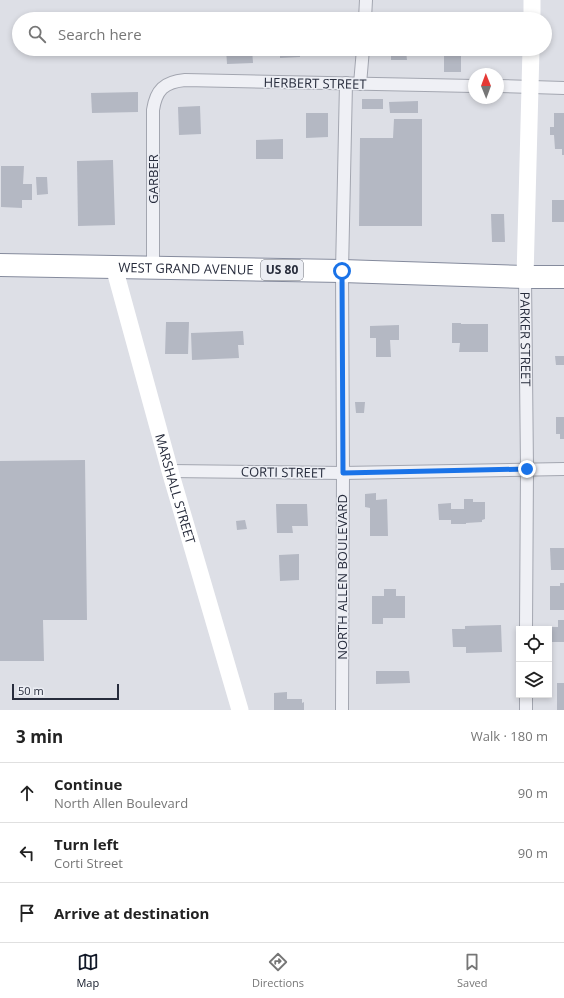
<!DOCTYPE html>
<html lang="en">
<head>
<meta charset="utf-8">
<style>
	:root { --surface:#fff; --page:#f6f6f6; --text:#222; --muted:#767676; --line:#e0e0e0; --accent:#111827 }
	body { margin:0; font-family:"Open Sans",sans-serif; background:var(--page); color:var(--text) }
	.controls { position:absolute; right:12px; bottom:12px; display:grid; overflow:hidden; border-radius:0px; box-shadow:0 2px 6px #0003 }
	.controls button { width:36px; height:36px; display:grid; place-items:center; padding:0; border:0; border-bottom:1px solid var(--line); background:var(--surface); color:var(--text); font:20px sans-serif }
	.compass { position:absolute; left:468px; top:68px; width:36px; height:36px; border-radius:50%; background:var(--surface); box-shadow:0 2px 6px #0003; rotate:359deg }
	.scale { position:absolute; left:12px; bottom:10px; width:107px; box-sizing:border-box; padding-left:4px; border:2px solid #272c3c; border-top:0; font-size:11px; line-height:14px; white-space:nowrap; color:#272c3c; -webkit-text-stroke:3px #eceef4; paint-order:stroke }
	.stop { position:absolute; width:12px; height:12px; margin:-9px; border:3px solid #1a73e8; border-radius:50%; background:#fff }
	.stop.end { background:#1a73e8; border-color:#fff; box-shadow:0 1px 4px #0008 }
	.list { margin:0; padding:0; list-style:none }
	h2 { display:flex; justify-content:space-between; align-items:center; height:52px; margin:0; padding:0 16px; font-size:17px }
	h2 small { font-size:13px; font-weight:400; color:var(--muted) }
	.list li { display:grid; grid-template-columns:26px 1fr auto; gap:12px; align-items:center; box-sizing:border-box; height:60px; padding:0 16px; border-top:1px solid var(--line) }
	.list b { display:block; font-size:15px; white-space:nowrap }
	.list p { margin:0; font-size:13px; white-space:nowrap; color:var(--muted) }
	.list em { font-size:13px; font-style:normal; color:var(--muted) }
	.icon { flex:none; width:22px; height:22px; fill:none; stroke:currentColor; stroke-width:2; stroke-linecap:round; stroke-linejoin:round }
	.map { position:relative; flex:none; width:564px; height:710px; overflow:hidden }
	.search { position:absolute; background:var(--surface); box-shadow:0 2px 6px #0003; left:12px; right:12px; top:12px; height:44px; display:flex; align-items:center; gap:10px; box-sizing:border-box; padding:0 14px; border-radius:22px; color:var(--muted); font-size:15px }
	.sheet { height:232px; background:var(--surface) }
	nav { display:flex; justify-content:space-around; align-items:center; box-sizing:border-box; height:56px; border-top:1px solid var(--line); background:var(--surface); font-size:11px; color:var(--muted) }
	nav a { display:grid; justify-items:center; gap:2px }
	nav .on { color:var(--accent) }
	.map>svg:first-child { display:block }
	.building { fill:#b4b8c3 }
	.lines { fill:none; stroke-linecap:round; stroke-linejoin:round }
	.street-casing { stroke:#a3a6b0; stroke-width:14 }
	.highway-casing { stroke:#858b9d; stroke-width:24 }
	.street { stroke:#eff0f5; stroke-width:12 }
	.secondary { stroke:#fff; stroke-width:17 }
	.highway { stroke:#fff; stroke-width:22 }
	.route { stroke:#1a73e8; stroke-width:5 }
	.labels { text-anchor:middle; stroke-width:3; stroke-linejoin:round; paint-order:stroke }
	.shield { fill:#eceef4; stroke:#626673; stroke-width:1 }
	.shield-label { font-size:12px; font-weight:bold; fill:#272c3c }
	.street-label { font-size:13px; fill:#272c3c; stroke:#eceef4 }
</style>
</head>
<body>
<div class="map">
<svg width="564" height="710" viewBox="0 0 564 710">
	<rect width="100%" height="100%" fill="#dddfe6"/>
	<g class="building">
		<polygon points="226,49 252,49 253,63 227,64"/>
		<polygon points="280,49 300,49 300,57 280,58"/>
		<polygon points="406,51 407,60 391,60 391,52"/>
		<rect x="444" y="56" width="17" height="16"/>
		<polygon points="138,92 138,112 92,113 91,93"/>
		<rect x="362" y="99" width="21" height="10"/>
		<polygon points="418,101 418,113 390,113 389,102"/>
		<polygon points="200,106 201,134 179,135 178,107"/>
		<polygon points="306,113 328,113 328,137 306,138"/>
		<polygon points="554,113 564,113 564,155 562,155 562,149 555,149 554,135 550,135 550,127 554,127"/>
		<polygon points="394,119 422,119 422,226 359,226 360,138 393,138"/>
		<polygon points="283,139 283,159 256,159 256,140"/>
		<polygon points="113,160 115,225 78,226 77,161"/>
		<polygon points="1,166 24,166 23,184 32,184 32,200 22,200 22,208 1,207"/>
		<polygon points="36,177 47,177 48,194 37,195"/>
		<rect x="552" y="200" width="12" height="22"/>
		<polygon points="491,214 504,214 505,242 492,242"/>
		<polygon points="166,322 189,322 188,354 165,354"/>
		<polygon points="452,323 461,323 461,324 488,324 488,352 459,352 460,343 452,343"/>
		<polygon points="399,325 399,340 390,340 391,357 376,357 376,338 370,338 370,326"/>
		<polygon points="243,331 244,345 238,345 239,358 192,360 191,333"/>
		<polygon points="555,356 564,356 564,365 556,365"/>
		<polygon points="355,402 365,402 364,413 356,413"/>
		<polygon points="556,417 564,417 564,439 560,439 560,434 556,434"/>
		<polygon points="85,460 87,620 43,620 44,661 0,661 0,461"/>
		<polygon points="376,493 376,500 387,499 388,536 370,536 370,508 365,507 365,494"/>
		<polygon points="464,499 473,499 473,502 485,502 485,519 482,520 482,522 466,523 466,524 451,524 451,520 439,520 438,504 451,503 451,509 464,509"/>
		<polygon points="276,504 307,504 308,526 292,526 293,533 277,533"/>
		<polygon points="245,520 247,529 237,530 236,521"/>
		<polygon points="550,548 564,548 564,570 551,570"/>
		<polygon points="299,554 299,580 280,581 279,555"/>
		<polygon points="560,583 564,583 564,610 550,610 550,586 560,586"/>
		<polygon points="384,589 396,589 396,596 405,596 405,618 383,618 383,624 372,624 372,596 384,596"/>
		<polygon points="558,620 564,620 564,642 551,642 550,627 558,627"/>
		<polygon points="501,625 502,652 466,653 466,647 453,647 452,629 465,629 465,626"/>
		<polygon points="376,671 409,671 410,683 376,684"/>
		<rect x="557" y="683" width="7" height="27"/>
		<polygon points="287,692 287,699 302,699 302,703 304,702 304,710 274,710 274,693"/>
	</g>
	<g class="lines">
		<g class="street-casing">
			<g id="street">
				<polyline points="365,19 366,0"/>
				<polyline points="360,84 363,49"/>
				<polyline points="498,86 564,88"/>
				<path d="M153 268V110C156 90 164 82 185 80L474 86"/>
				<path id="s1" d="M525 277 527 469 526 629"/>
				<polyline points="170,471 343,473 564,469"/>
				<polyline points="342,710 343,473 342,271 346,83"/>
				<polyline points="526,710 526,695"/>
			</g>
		</g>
		<g class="highway-casing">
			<g id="highway">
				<path id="s3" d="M0 265 342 271 525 277H564"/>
			</g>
		</g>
		<use href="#street" class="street"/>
		<g class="secondary">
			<polyline points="532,19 532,0"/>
			<path id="s2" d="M114 267 170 471 240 710"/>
			<polyline points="525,277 531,49"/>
		</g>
		<use href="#highway" class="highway"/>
	</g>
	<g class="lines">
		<polyline class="route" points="342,271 343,473 527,469"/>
	</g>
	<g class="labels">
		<rect class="shield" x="261" y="260" width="42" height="20" rx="3"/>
		<g class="shield-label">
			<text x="282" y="274">US 80</text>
		</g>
		<g class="street-label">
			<text transform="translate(315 83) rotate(1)" y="5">HERBERT STREET</text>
			<text transform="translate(153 179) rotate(-90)" y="5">GARBER</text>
			<text dy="5" stroke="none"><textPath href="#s3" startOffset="186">WEST GRAND AVENUE</textPath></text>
			<text dy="5" stroke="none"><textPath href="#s1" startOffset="62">PARKER STREET</textPath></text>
			<text transform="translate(283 472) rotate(1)" y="5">CORTI STREET</text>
			<text dy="5" stroke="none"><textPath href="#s2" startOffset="230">MARSHALL STREET</textPath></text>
			<text transform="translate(342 577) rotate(-90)" y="5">NORTH ALLEN BOULEVARD</text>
		</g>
	</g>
</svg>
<div class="controls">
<button><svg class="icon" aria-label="locate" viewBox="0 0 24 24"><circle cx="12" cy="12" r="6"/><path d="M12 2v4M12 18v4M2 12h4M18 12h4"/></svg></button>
<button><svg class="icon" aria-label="layers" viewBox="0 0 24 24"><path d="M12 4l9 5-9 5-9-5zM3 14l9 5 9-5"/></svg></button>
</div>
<svg class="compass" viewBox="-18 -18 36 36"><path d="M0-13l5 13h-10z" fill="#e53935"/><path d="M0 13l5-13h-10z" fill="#767676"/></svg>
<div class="scale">50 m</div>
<div class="stop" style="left:342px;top:271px"></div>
<div class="stop end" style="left:527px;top:469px"></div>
<div class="search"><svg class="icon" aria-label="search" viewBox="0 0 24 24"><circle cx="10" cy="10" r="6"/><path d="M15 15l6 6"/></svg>Search here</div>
</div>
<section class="sheet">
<h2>3 min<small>Walk · 180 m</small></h2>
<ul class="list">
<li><svg class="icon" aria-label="ahead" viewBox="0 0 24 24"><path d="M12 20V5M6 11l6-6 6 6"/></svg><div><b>Continue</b><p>North Allen Boulevard</p></div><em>90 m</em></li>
<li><svg class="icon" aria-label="left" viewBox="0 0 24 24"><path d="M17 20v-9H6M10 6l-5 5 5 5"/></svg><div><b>Turn left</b><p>Corti Street</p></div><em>90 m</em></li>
<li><svg class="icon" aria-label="arrive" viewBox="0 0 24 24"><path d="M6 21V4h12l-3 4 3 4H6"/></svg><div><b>Arrive at destination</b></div></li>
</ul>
</section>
<nav>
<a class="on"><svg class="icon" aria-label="map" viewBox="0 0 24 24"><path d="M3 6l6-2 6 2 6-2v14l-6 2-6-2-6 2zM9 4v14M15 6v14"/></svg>Map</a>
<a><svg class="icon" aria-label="directions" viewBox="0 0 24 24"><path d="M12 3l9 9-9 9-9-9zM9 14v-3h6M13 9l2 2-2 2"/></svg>Directions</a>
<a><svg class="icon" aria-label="saved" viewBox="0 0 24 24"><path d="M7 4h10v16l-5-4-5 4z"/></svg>Saved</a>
</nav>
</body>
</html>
